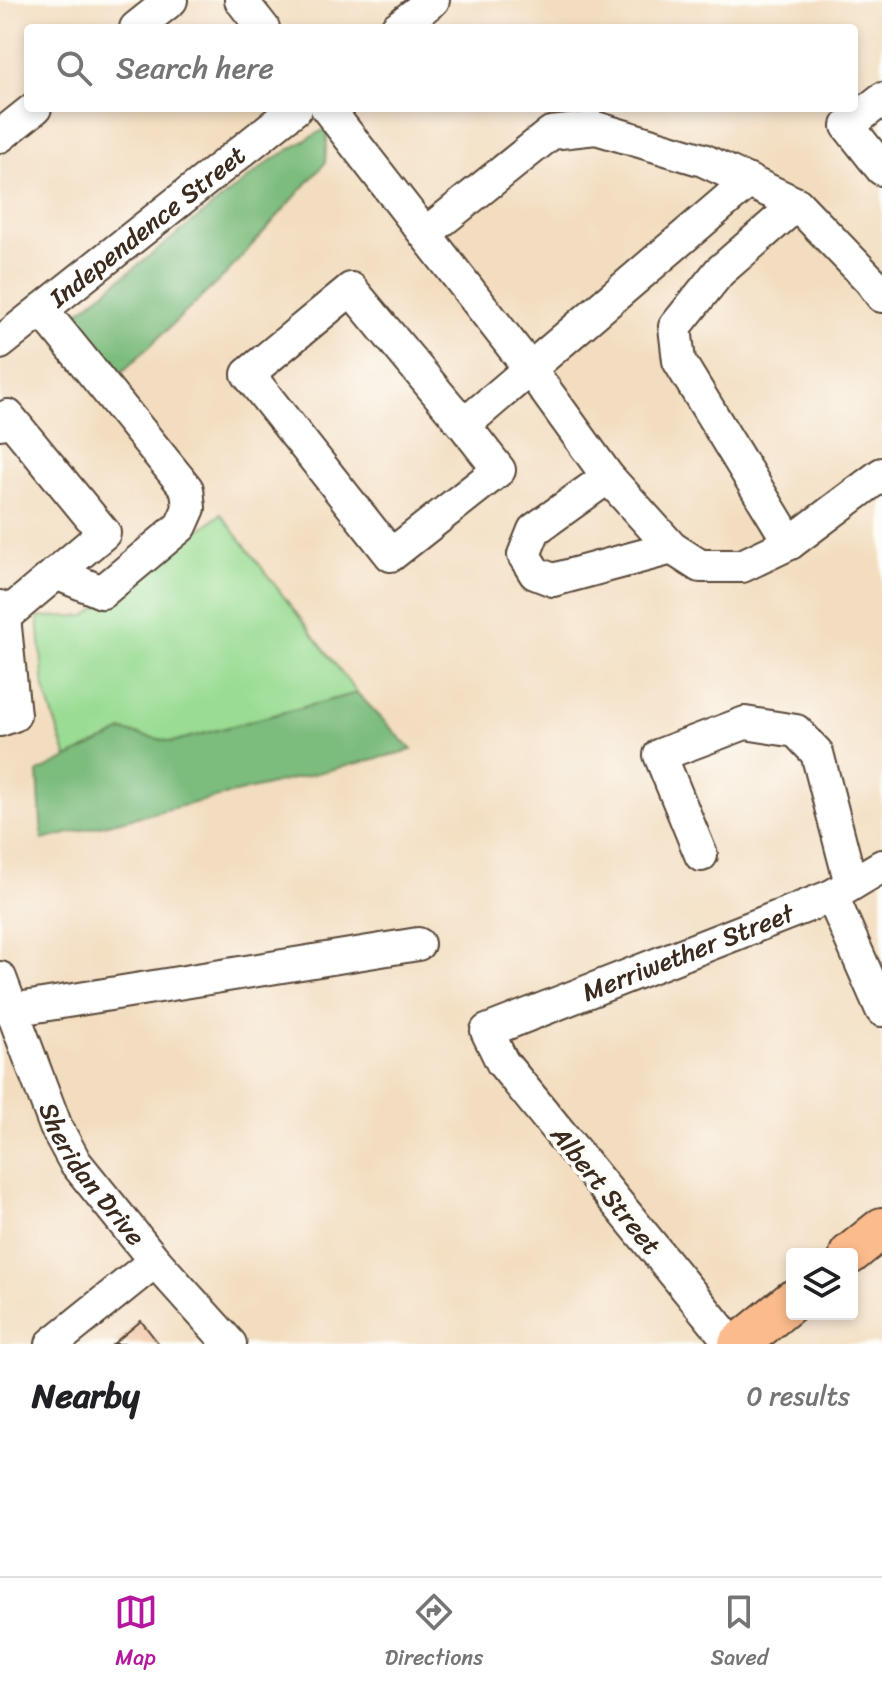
<!DOCTYPE html>
<html lang="en">
<head>
<meta charset="utf-8">
<style>
	:root { --surface:#fff; --page:#f6f6f6; --text:#202124; --muted:#757577; --line:#e0e0e0; --accent:#b5179e }
	body { margin:0; font-family:Sriracha,sans-serif; background:var(--page); color:var(--text) }
	.controls { position:absolute; right:24px; bottom:24px; display:grid; overflow:hidden; border-radius:8px; box-shadow:0 4px 12px #0003 }
	.controls button { width:72px; height:72px; display:grid; place-items:center; padding:0; border:0; border-bottom:2px solid var(--line); background:var(--surface); color:var(--text); font:40px sans-serif }
	.list { margin:0; padding:0; list-style:none }
	h2 { display:flex; justify-content:space-between; align-items:center; height:104px; margin:0; padding:0 32px; font-size:34px }
	h2 small { font-size:26px; font-weight:400; color:var(--muted) }
	.icon { flex:none; width:44px; height:44px; fill:none; stroke:currentColor; stroke-width:2; stroke-linecap:round; stroke-linejoin:round }
	.map { position:relative; flex:none; width:882px; height:1344px; overflow:hidden }
	.search { position:absolute; background:var(--surface); box-shadow:0 4px 12px #0003; left:24px; right:24px; top:24px; height:88px; display:flex; align-items:center; gap:20px; box-sizing:border-box; padding:0 28px; border-radius:8px; color:var(--muted); font-size:30px }
	.sheet { height:232px; background:var(--surface) }
	nav { display:flex; justify-content:space-around; align-items:center; box-sizing:border-box; height:112px; border-top:2px solid var(--line); background:var(--surface); font-size:22px; color:var(--muted) }
	nav a { display:grid; justify-items:center; gap:4px }
	nav .on { color:var(--accent) }
	.map>svg:first-child { display:block }
	.green { fill:#9adc93; stroke:#6a8358; stroke-width:2 }
	.forest { fill:#7bbc7d; stroke:#5b734e; stroke-width:2 }
	.building { fill:#ebb082 }
	.lines { fill:none; stroke-linecap:round; stroke-linejoin:round }
	.minor-casing { stroke:#574536; stroke-width:36 }
	.major-casing { stroke:#574536; stroke-width:44 }
	.minor { stroke:#fff; stroke-width:32 }
	.major { stroke:#fbbb8c; stroke-width:40 }
	.labels { text-anchor:middle; stroke-width:8; stroke-linejoin:round; paint-order:stroke }
	.street-label { font-size:26px; fill:#3b2a1e; stroke:#fdfcf7 }
</style>
</head>
<body>
<div class="map">
<svg width="882" height="1344" viewBox="0 0 882 1344">
	<rect width="100%" height="100%" fill="#fdfcf7"/>
	<filter id="ink" filterUnits="userSpaceOnUse"><feTurbulence type="fractalNoise" baseFrequency=".0125" numOctaves="2"/><feDisplacementMap in="SourceGraphic" scale="16" xChannelSelector="R" yChannelSelector="G"/><feConvolveMatrix kernelMatrix="1 2 1 2 8 2 1 2 1" color-interpolation-filters="sRGB"/></filter>
	<filter id="wash" filterUnits="userSpaceOnUse"><feTurbulence type="fractalNoise" baseFrequency=".006" numOctaves="4" result="noise"/><feDisplacementMap in="SourceGraphic" scale="32" xChannelSelector="R" yChannelSelector="G"/><feGaussianBlur stdDeviation="1.8" result="paint"/><feColorMatrix in="noise" values="0 0 0 0 0 0 0 0 0 0 0 0 0 0 0 0 0 1.4 0 .05"/><feComposite in="paint" operator="in"/></filter>
	<g filter="url(#wash)">
		<rect width="100%" height="100%" fill="#f3ddc0"/>
		<polygon class="green" points="221,514 357,693 172,742 123,731 67,758 44,688 38,617 86,616"/>
		<g class="forest">
			<polygon points="328,127 325,163 227,273 117,377 76,314 270,161"/>
			<polygon points="357,693 412,750 42,840 38,772 123,731 172,742"/>
		</g>
		<g id="blocks">
			<polygon class="building" points="141,1321 159,1344 113,1344"/>
		</g>
	</g>
	<g filter="url(#ink)">
		<use href="#blocks" fill-opacity="0" stroke="#574536" stroke-width="2"/>
		<g class="lines">
			<g class="minor-casing">
				<g id="minor">
					<polyline points="241,0 263,28"/>
					<polyline points="136,28 171,0"/>
					<polyline points="397,28 433,0"/>
					<polyline points="882,99 848,126 882,169"/>
					<polyline points="327,108 530,369 608,477 672,548 700,566 742,566 790,543 882,474"/>
					<polyline points="0,136 35,108"/>
					<polyline points="425,234 551,133 596,128 703,160 797,204 871,281 882,296"/>
					<polyline points="42,310 187,489 189,508 181,526 102,592 56,573"/>
					<path id="s1" d="M0 343 296 108"/>
					<polyline points="0,423 8,416 104,533 4,617"/>
					<polyline points="464,425 499,470 391,555 248,374 351,289 464,425 749,181"/>
					<polyline points="608,477 534,530 524,555 535,573 553,580 672,548"/>
					<polyline points="790,543 679,361 675,327 719,272 797,204"/>
					<polyline points="0,607 4,617 14,715 0,720"/>
					<polyline points="701,855 660,755 745,723 796,731 817,753 851,884"/>
					<polyline points="832,896 882,1010"/>
					<path id="s2" d="M0 978 56 1127 75 1162 155 1261 230 1344"/>
					<polyline points="12,1010 418,944"/>
					<polyline points="52,1344 155,1261"/>
					<path id="s3" d="M732 1344 502 1062 487 1031 832 896 882 866"/>
				</g>
			</g>
			<g class="major-casing">
				<g id="major">
					<polyline points="850,1254 882,1228"/>
					<polyline points="739,1344 792,1301"/>
				</g>
			</g>
			<use href="#minor" class="minor"/>
			<use href="#major" class="major"/>
		</g>
	</g>
	<g class="labels">
		<g class="street-label">
			<text dy="9" stroke="none"><textPath href="#s1" startOffset="188">Independence Street</textPath></text>
			<text dy="9" stroke="none"><textPath href="#s3" startOffset="614">Merriwether Street</textPath></text>
			<text dy="9" stroke="none"><textPath href="#s2" startOffset="218">Sheridan Drive</textPath></text>
			<text transform="translate(606 1190) rotate(51)" y="9">Albert Street</text>
		</g>
	</g>
</svg>
<div class="controls">
<button><svg class="icon" aria-label="layers" viewBox="0 0 24 24"><path d="M12 4l9 5-9 5-9-5zM3 14l9 5 9-5"/></svg></button>
</div>
<div class="search"><svg class="icon" aria-label="search" viewBox="0 0 24 24"><circle cx="10" cy="10" r="6"/><path d="M15 15l6 6"/></svg>Search here</div>
</div>
<section class="sheet">
<h2>Nearby<small>0 results</small></h2>
<ul class="list">
</ul>
</section>
<nav>
<a class="on"><svg class="icon" aria-label="map" viewBox="0 0 24 24"><path d="M3 6l6-2 6 2 6-2v14l-6 2-6-2-6 2zM9 4v14M15 6v14"/></svg>Map</a>
<a><svg class="icon" aria-label="directions" viewBox="0 0 24 24"><path d="M12 3l9 9-9 9-9-9zM9 14v-3h6M13 9l2 2-2 2"/></svg>Directions</a>
<a><svg class="icon" aria-label="saved" viewBox="0 0 24 24"><path d="M7 4h10v16l-5-4-5 4z"/></svg>Saved</a>
</nav>
</body>
</html>
